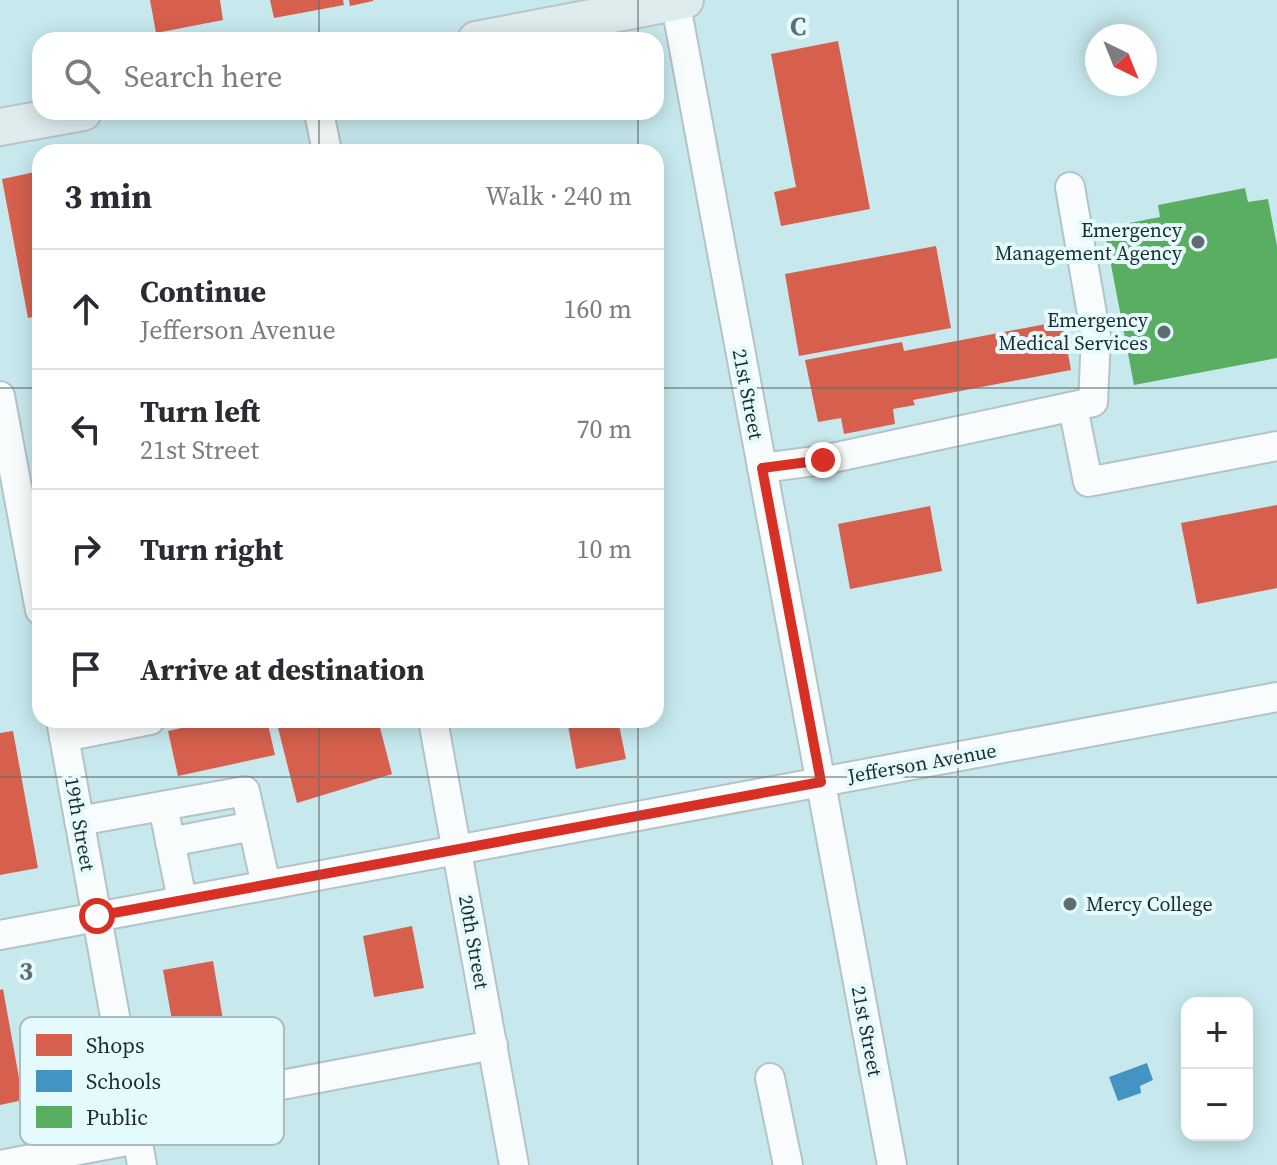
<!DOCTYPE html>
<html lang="en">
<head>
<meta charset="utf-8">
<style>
	:root { --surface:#fff; --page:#f7f7f7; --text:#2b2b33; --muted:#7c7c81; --line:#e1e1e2 }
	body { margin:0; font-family:"Source Serif 4",serif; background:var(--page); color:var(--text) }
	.controls { position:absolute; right:24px; bottom:24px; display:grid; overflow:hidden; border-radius:16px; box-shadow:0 4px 20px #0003 }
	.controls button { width:72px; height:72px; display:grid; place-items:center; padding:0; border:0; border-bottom:2px solid var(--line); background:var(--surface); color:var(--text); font:40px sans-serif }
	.compass { position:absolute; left:1085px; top:24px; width:72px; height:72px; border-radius:50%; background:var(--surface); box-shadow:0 4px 20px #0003; rotate:137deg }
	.stop { position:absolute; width:24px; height:24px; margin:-18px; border:6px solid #d93025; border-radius:50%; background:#fff }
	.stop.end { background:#d93025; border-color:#fff; box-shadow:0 2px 8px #0008 }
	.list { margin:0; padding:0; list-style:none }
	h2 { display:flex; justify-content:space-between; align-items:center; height:104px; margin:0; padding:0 32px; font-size:34px }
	h2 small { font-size:26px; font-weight:400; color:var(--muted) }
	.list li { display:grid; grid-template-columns:52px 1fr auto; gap:24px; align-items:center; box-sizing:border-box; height:120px; padding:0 32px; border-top:2px solid var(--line) }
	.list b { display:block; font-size:30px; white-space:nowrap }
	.list p { margin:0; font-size:26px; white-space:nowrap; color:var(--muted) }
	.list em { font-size:26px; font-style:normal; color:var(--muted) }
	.icon { flex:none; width:44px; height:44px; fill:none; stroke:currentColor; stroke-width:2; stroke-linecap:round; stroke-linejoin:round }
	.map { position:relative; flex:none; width:1277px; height:1165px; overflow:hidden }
	.search { position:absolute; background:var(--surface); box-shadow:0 4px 20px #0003; left:32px; top:32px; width:632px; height:88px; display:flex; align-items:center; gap:20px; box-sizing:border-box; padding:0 28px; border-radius:24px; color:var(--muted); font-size:30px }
	.panel { position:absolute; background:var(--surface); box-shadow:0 4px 20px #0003; left:32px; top:144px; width:632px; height:584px; border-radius:24px }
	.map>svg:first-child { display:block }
	.built { fill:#c7e9ee; fill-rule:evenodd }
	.shops { fill:#d6604d }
	.schools { fill:#4393c3 }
	.public { fill:#5aae61 }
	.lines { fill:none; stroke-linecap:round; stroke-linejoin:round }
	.minor-casing { stroke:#b4c3c5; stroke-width:32 }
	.major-casing { stroke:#bbc5c6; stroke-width:40 }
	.minor { stroke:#f9fcfc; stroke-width:28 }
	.major { stroke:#deecee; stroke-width:36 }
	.route { stroke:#d93025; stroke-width:10 }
	.grid { fill:none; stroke:#5e6e70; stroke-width:2; stroke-opacity:0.55 }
	.poi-dot { fill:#5e6e70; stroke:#e4fafd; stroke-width:3 }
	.labels { text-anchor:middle; stroke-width:8; stroke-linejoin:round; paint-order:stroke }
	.poi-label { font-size:20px; fill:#1e2c2e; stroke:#e4fafd; text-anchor:end }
	.street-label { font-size:20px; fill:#1e2c2e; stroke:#e4fafd }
	.key { fill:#e4fafd; stroke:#a9bcbf; stroke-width:2 }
	.key-label { font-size:22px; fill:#1e2c2e }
	.grid-label { font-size:26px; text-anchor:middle; font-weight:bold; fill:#5e6e70; stroke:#e4fafd; stroke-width:8; stroke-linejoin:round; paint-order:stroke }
</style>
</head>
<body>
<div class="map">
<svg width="1277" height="1165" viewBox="0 0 1277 1165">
	<rect width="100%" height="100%" fill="#d5e8eb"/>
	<path class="built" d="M0 0H1277V1165H0ZM1097 36H1145V84H1097ZM40 40H656V112H40ZM40 152H656V720H40ZM1187 1003H1247V1135H1187Z"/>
	<g class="shops">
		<polygon points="150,0 220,0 223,20 156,33"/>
		<polygon points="270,0 343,0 344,5 274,18"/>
		<polygon points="349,0 373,0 373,1 350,6"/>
		<polygon points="838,41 870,209 781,226 774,192 796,187 771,54"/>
		<polygon points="40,171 40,315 28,318 2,179"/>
		<polygon points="936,246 951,328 799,356 785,274"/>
		<polygon points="1062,321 1071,370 913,400 915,405 893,409 895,424 844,434 841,418 818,422 805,360 902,342 904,351"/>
		<polygon points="1277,505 1277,588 1197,604 1181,523"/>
		<polygon points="930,506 942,571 850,589 838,524"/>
		<polygon points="217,720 267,720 275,755 178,776 168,731"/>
		<polygon points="276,720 378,720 392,774 297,803"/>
		<polygon points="567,720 618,720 626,759 576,769"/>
		<polygon points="13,731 38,868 0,875 0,733"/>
		<polygon points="412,926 424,988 374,997 363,936"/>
		<polygon points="213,961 229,1055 239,1053 245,1084 178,1096 173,1067 180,1065 163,970"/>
		<polygon points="3,989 23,1100 0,1105 0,990"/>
	</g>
	<polygon class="schools" points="1147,1063 1153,1080 1140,1086 1141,1093 1118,1101 1109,1077"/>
	<polygon class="public" points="1245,188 1248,202 1268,199 1277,246 1277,358 1134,385 1104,228 1160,217 1158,205"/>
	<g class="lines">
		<g class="minor-casing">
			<g id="minor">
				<polyline points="675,0 892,1165"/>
				<polyline points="319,112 327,152"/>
				<polyline points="0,396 40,610"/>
				<polyline points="1073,407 1088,482 1277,446"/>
				<polyline points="762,468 823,460 1093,402 1096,337 1070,187"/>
				<polyline points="61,720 142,1165"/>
				<polyline points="433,720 514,1165"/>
				<polyline points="64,737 150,720"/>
				<polyline points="163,806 182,900"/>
				<polyline points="79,821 245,791 266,885"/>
				<polyline points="170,842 253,826"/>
				<polyline points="0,935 1277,697"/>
				<polyline points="770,1078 788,1165"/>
				<polyline points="133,1113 493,1045"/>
				<polyline points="0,1165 137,1139"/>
			</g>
		</g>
		<g class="major-casing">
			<g id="major">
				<polyline points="476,40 685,0"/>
				<polyline points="0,127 83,112"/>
			</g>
		</g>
		<use href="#minor" class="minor"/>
		<use href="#major" class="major"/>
	</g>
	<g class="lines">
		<polyline class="route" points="97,916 821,782 762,468 823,460"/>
	</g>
	<path class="grid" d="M319 0V40M638 0V40M958 0V1165M319 112V152M638 112V152M0 388H40M656 388H1277M319 720V1165M638 720V1165M0 777H1277"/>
	<g class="poi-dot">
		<circle cx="1198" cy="242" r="8"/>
		<circle cx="1164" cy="332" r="8"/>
		<circle cx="1070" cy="904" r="8"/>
	</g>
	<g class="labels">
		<g class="poi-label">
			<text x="1182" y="237">Emergency<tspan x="1182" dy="23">Management Agency</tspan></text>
			<text x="1148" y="327">Emergency<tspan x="1148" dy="23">Medical Services</tspan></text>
			<text x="1086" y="911" text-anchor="start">Mercy College</text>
		</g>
		<g class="street-label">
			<text transform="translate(748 394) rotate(79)" y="7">21st Street</text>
			<text transform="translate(922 763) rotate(-10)" y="7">Jefferson Avenue</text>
			<text transform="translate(80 824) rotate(80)" y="7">19th Street</text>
			<text transform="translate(474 942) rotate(80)" y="7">20th Street</text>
			<text transform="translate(867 1031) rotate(79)" y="7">21st Street</text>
		</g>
	</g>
	<rect x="20" y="1017" width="264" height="128" rx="12" class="key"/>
	<rect x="36" y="1034" width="36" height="22" fill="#d6604d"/>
	<rect x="36" y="1070" width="36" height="22" fill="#4393c3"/>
	<rect x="36" y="1106" width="36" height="22" fill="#5aae61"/>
	<g class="key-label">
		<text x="86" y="1053">Shops</text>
		<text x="86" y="1089">Schools</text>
		<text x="86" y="1125">Public</text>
	</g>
	<g class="grid-label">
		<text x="798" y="35">C</text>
		<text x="26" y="980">3</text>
	</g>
</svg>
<div class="controls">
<button>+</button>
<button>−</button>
</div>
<svg class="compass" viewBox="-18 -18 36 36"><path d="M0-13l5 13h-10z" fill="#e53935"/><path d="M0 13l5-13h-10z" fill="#7c7c81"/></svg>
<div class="stop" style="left:97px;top:916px"></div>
<div class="stop end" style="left:823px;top:460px"></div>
<div class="search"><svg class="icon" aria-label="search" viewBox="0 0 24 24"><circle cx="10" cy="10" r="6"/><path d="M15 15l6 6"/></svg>Search here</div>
<section class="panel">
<h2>3 min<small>Walk · 240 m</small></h2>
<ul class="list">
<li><svg class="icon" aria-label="ahead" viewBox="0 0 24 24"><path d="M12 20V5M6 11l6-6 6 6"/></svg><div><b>Continue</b><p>Jefferson Avenue</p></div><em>160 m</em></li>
<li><svg class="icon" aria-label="left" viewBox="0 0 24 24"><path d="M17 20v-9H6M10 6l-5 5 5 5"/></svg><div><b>Turn left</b><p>21st Street</p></div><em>70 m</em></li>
<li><svg class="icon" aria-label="right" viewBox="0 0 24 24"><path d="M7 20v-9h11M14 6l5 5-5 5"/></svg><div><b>Turn right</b></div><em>10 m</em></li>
<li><svg class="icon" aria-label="arrive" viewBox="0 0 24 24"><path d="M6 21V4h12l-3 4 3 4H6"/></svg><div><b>Arrive at destination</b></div></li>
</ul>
</section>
</div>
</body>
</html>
